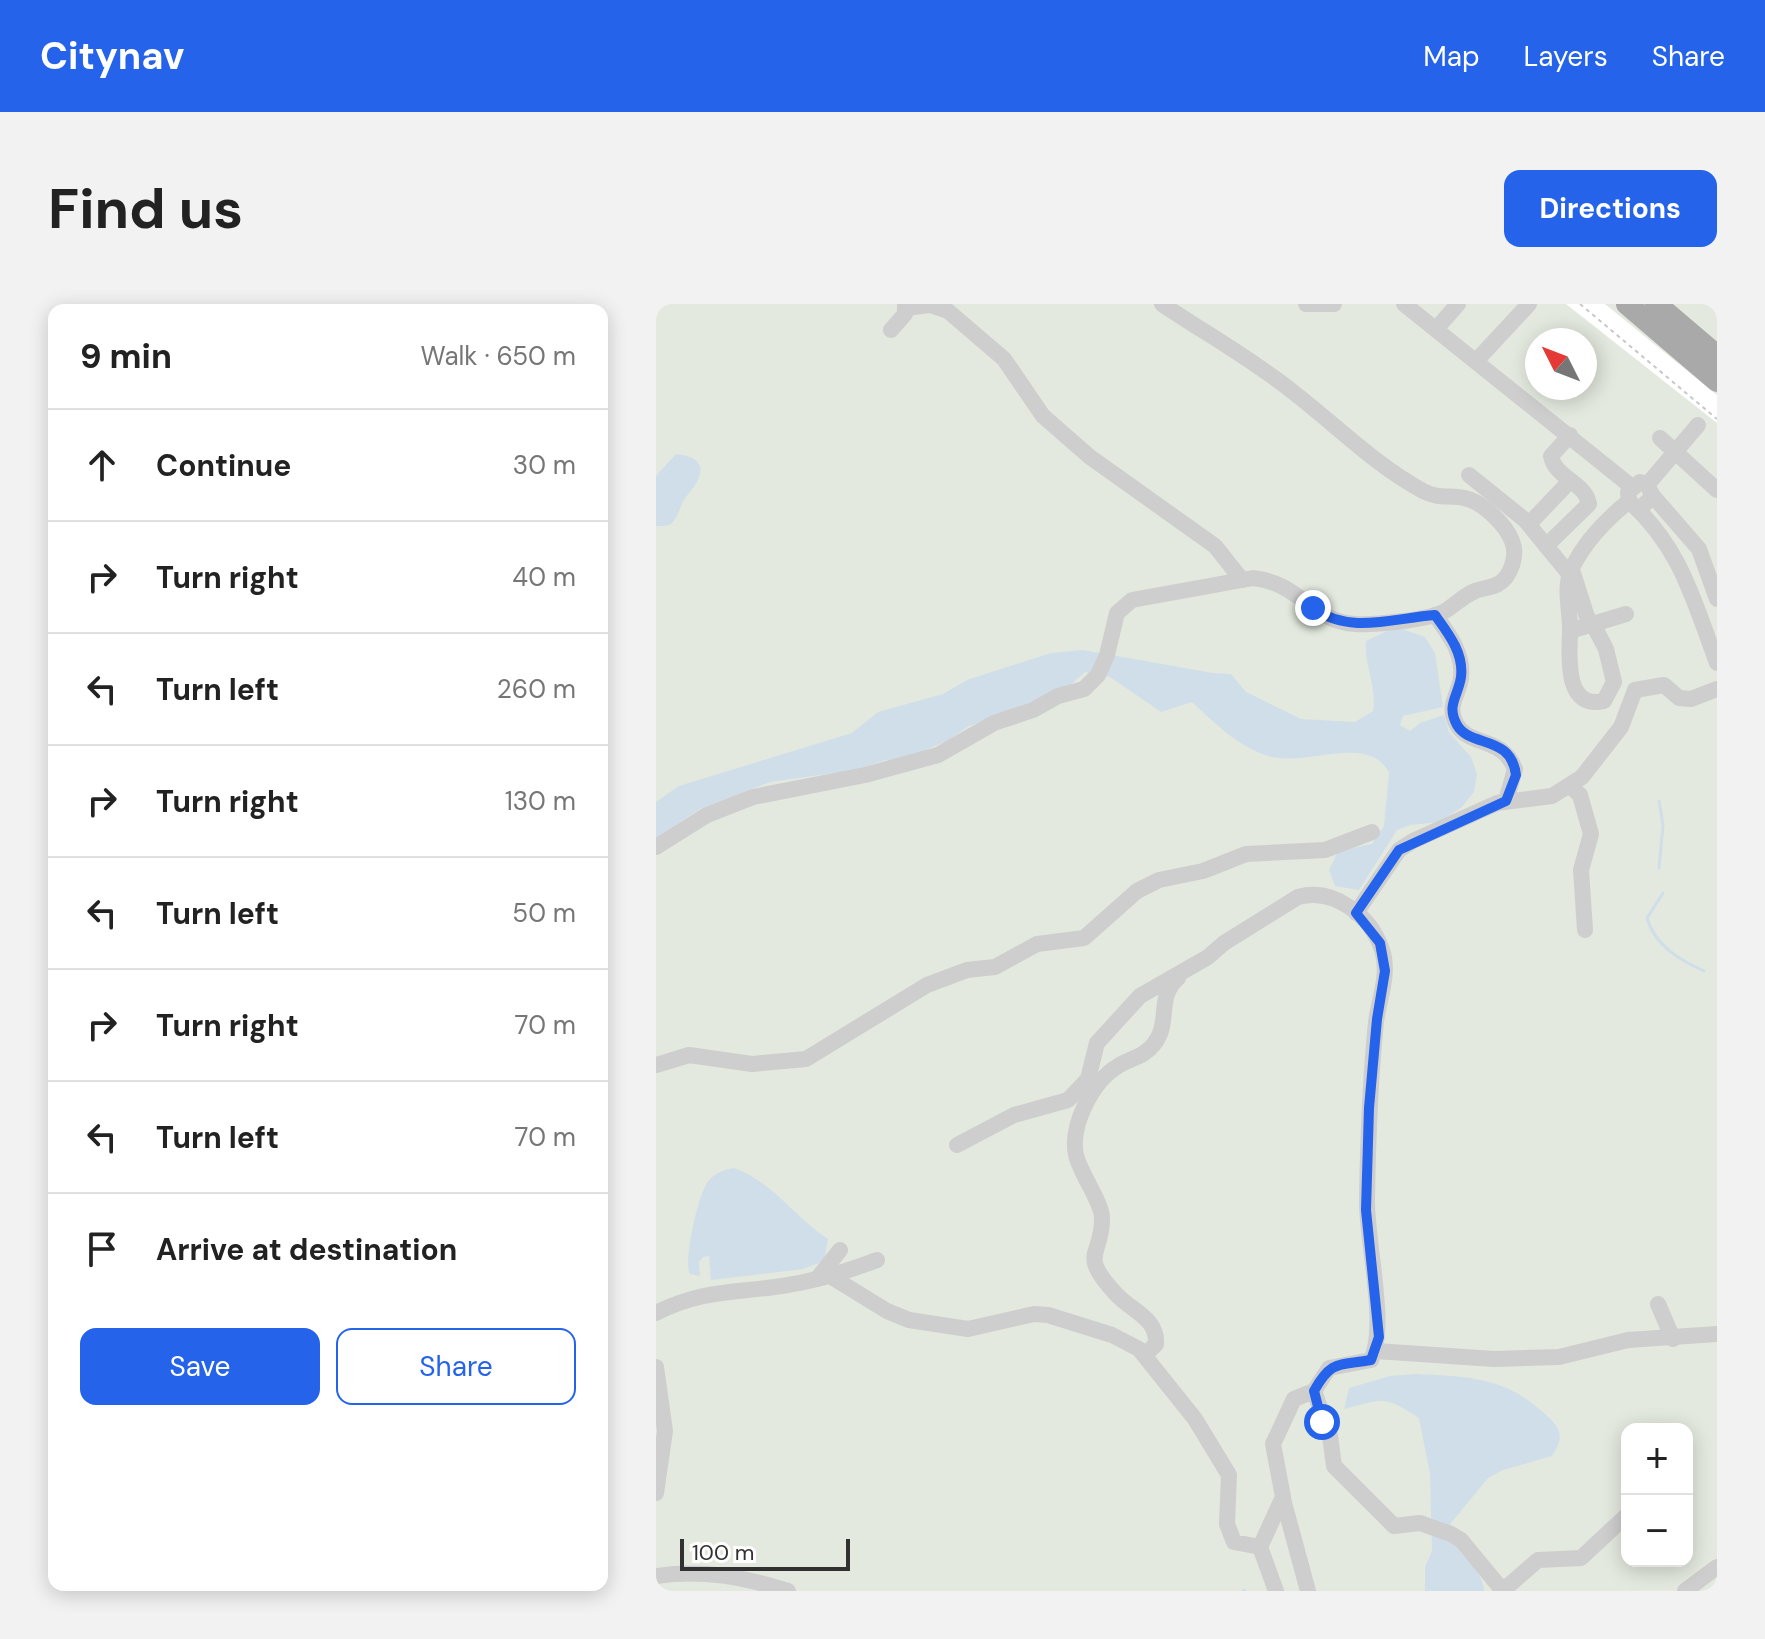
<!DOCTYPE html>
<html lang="en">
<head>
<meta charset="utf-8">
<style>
	:root { --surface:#fff; --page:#f2f2f2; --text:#222; --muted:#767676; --line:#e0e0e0; --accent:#2563eb }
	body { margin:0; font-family:"DM Sans",sans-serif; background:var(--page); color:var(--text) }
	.controls { position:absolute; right:24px; bottom:24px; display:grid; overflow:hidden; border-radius:16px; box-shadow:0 4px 20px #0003 }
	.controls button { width:72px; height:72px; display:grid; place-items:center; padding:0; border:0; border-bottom:2px solid var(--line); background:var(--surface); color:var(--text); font:40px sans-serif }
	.compass { position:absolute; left:869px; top:24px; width:72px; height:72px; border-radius:50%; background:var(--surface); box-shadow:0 4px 20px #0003; rotate:312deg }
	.scale { position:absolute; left:24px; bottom:20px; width:170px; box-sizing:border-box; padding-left:8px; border:4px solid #313131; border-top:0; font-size:22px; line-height:28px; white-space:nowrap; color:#313131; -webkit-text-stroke:6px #fff; paint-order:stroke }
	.stop { position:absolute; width:24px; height:24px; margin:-18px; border:6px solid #2563eb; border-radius:50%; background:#fff }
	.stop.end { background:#2563eb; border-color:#fff; box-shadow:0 2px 8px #0008 }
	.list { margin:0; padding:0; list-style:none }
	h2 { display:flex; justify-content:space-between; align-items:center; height:104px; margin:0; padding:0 32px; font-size:34px }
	h2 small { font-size:26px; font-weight:400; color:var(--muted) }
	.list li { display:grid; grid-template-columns:52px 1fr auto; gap:24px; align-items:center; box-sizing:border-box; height:112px; padding:0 32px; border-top:2px solid var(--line) }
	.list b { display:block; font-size:30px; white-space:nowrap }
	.list em { font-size:26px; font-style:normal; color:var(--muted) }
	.actions { display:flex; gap:16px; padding:24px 32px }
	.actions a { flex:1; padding:18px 0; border:2px solid var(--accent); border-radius:16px; text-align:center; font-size:28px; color:var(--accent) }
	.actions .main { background:var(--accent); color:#fff }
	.icon { flex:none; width:44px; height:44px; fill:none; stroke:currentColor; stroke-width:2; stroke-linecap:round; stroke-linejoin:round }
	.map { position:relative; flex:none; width:1061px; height:1287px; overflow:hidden; border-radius:16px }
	header { display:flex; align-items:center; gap:48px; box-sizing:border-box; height:112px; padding:0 40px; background:var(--accent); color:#fff }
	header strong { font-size:38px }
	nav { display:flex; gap:44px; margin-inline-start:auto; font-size:28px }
	.intro { display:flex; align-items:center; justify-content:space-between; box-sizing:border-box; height:192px; padding:0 48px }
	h1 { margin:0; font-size:56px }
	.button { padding:20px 36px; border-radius:16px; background:var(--accent); color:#fff; font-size:28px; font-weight:700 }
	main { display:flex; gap:48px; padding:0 48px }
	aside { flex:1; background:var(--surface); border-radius:16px; box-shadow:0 4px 20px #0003 }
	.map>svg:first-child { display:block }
	.green { fill:#e3e9de; fill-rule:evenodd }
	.water { fill:#d0dee9 }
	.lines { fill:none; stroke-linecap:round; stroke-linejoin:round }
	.stream { stroke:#d0dee9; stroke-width:3 }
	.path { stroke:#c8c8c8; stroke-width:2; stroke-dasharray:4 4; stroke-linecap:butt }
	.minor { stroke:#cecece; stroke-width:16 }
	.major { stroke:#a9a9a9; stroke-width:22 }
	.route { stroke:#2563eb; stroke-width:10 }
</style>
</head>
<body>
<header>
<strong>Citynav</strong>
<nav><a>Map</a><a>Layers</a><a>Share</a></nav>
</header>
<div class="intro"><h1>Find us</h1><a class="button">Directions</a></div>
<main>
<aside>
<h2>9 min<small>Walk · 650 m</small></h2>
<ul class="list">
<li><svg class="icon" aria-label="ahead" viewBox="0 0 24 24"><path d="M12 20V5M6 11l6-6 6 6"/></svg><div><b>Continue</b></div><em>30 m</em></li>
<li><svg class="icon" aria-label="right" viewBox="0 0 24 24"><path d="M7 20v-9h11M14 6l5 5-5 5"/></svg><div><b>Turn right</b></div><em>40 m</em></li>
<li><svg class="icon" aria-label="left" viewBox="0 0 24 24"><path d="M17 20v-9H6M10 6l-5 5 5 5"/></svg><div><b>Turn left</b></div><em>260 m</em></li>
<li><svg class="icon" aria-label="right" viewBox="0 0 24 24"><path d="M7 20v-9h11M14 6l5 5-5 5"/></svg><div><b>Turn right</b></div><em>130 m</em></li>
<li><svg class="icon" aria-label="left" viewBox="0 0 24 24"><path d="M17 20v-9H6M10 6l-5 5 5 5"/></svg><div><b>Turn left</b></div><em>50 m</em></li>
<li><svg class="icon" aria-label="right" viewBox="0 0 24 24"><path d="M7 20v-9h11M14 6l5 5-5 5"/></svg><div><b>Turn right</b></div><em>70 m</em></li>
<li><svg class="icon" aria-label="left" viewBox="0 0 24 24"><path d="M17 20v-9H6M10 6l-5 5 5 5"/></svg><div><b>Turn left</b></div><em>70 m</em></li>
<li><svg class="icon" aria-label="arrive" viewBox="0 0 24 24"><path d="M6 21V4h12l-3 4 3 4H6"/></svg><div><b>Arrive at destination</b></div></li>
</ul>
<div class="actions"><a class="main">Save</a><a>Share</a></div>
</aside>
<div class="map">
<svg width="1061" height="1287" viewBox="0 0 1061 1287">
	<rect width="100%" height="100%" fill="#fff"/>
	<g class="green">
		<path d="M0 0H910L1061 119V1287H0ZM881 36H929V84H881ZM971 1125H1031V1257H971Z"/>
		<polygon points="949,0 1061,0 1061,91"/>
	</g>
	<g class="water">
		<path d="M20 150C56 154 46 174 30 193 23 201 23 216 13 221 9 222 4 222 0 222V172Z"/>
		<path d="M740 323 769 333 779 349 787 403 747 412 744 421 754 427 764 419 788 411 793 428 815 453 821 470 818 488 806 503 784 518 754 521 741 526 703 586 679 582 673 566 682 547 716 540 728 522 733 469C713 428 650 464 612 452 581 442 559 419 536 398L505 408 454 373 429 368 411 384 311 423 293 436 246 456H229L199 466 114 478 44 505 0 534V498L23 482 196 429 222 408 287 390 311 376 395 349 427 346 557 369 575 370 590 388 645 415 699 418 717 407C721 382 708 361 710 337Z"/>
		<path d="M78 864C117 878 138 913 172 935L168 957 147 965 55 976 53 952 47 953 43 958 44 972 34 970C27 958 42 892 51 879 58 869 67 866 78 864Z"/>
		<path d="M760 1070C813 1073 848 1072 889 1110 905 1124 909 1133 896 1152L847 1166 832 1174 795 1219C791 1250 827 1259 828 1287H769V1263L776 1247 774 1170 763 1114C726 1090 727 1096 688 1105L693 1084 734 1072Z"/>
	</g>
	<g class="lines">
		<g class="stream">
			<polyline points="1003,497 1007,521 1003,564"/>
			<path d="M1007 589 991 614C999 642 1024 656 1048 667"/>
			<polyline points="588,1286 589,1287"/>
		</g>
		<polyline class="path" points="924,0 1061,115"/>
		<g class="minor">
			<polyline points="650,0 678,0"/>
			<polyline points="748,0 976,183"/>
			<polyline points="249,4 274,1 292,7 348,55 387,112 434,153 559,242 586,276"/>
			<polyline points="781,24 802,0"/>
			<polyline points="235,26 249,10 249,0"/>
			<polyline points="821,56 873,0"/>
			<polyline points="1004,134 1061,186"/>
			<polyline points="813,171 869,216 914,271"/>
			<polyline points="991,181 1042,121"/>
			<polyline points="997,192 1043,245 1061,295"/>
			<path d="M985 204 997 192 991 181 984 178 972 188 973 197C1025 244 1037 295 1061 359"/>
			<polyline points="873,220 914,177"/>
			<path d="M890 242 933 200C930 179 899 174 895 152L914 131"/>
			<polyline points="917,269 931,313 937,320 970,310"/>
			<path d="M779 311C792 329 808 349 805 374 802 393 790 402 801 421 814 443 846 432 859 465L850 497"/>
			<path d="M914 327 937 320 950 345 958 378 948 397C909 406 913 354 914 329 915 307 906 282 917 262 930 236 952 214 973 197"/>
			<polyline points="914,482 924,491 935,530 925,566 929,626"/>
			<path d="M0 543 51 511 97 493 209 471 282 451 338 419 377 406 402 392 428 385 442 371 451 351 461 309 476 296 597 274C644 279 655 317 699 320 717 321 774 316 789 307 799 301 807 292 819 287 826 284 835 284 842 280 855 273 862 251 856 237 850 221 826 197 808 194 793 191 782 195 767 187 719 161 680 121 637 88 596 55 549 29 506 0"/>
			<polyline points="700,609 743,546 757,537 841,499 896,492 926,473 965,423 979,386 1008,381 1023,394 1035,395 1061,385"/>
			<polyline points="0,761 33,751 96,760 150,755 271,681 311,666 339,663 381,640 428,634 481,587 503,576 547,567 590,550 669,546 716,528"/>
			<path d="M174 972 231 1007 253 1016 312 1025 378 1010 392 1011 456 1031 483 1045 539 1115 573 1171 571 1220 578 1238 604 1243 627 1193 617 1140 638 1095 658 1087 673 1064 715 1056C732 1021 710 938 711 894 712 835 714 777 720 718 723 695 734 669 726 646 715 612 678 583 642 593L568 639 552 653 484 692 441 739 432 775 412 796 358 811 301 841"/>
			<polyline points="161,975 184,946"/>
			<polyline points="1002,1000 1017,1035"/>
			<path d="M0 1009C45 986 78 989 126 982 159 977 190 968 221 956"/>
			<polyline points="720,1047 838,1055 903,1053 972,1036 1061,1030"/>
			<path d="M489 1051 500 1040C502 1014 474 1006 460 990 421 948 447 953 446 913 445 897 424 869 420 851 414 821 436 778 462 762 475 754 488 753 498 740 515 719 500 693 522 674"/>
			<polyline points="0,1063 9,1127 0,1189"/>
			<polyline points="658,1087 674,1132 678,1162 738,1222 764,1219 795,1230 805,1236 843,1282 851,1283 882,1256 925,1254 971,1211"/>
			<polyline points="627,1195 652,1287"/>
			<polyline points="604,1243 620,1287"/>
			<path d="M0 1272C47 1265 87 1273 132 1287"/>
			<polyline points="1029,1287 1061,1263"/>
		</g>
		<g class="major">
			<polyline points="971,0 1061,77"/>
			<polyline points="1000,0 1061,52"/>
		</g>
	</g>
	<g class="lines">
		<path class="route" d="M657 304C694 331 737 314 779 311 792 329 808 349 805 373 802 393 790 401 801 421 814 444 855 430 860 471L850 497 743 546 700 609 724 639 729 667 721 715 713 804 710 906 723 1033 715 1056C683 1062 676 1055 658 1087L666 1118"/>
	</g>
</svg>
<div class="controls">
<button>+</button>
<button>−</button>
</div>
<svg class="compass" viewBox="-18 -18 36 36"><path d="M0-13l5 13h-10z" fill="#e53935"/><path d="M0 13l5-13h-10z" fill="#767676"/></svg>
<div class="scale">100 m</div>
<div class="stop" style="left:666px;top:1118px"></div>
<div class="stop end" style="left:657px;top:304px"></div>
</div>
</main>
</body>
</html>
